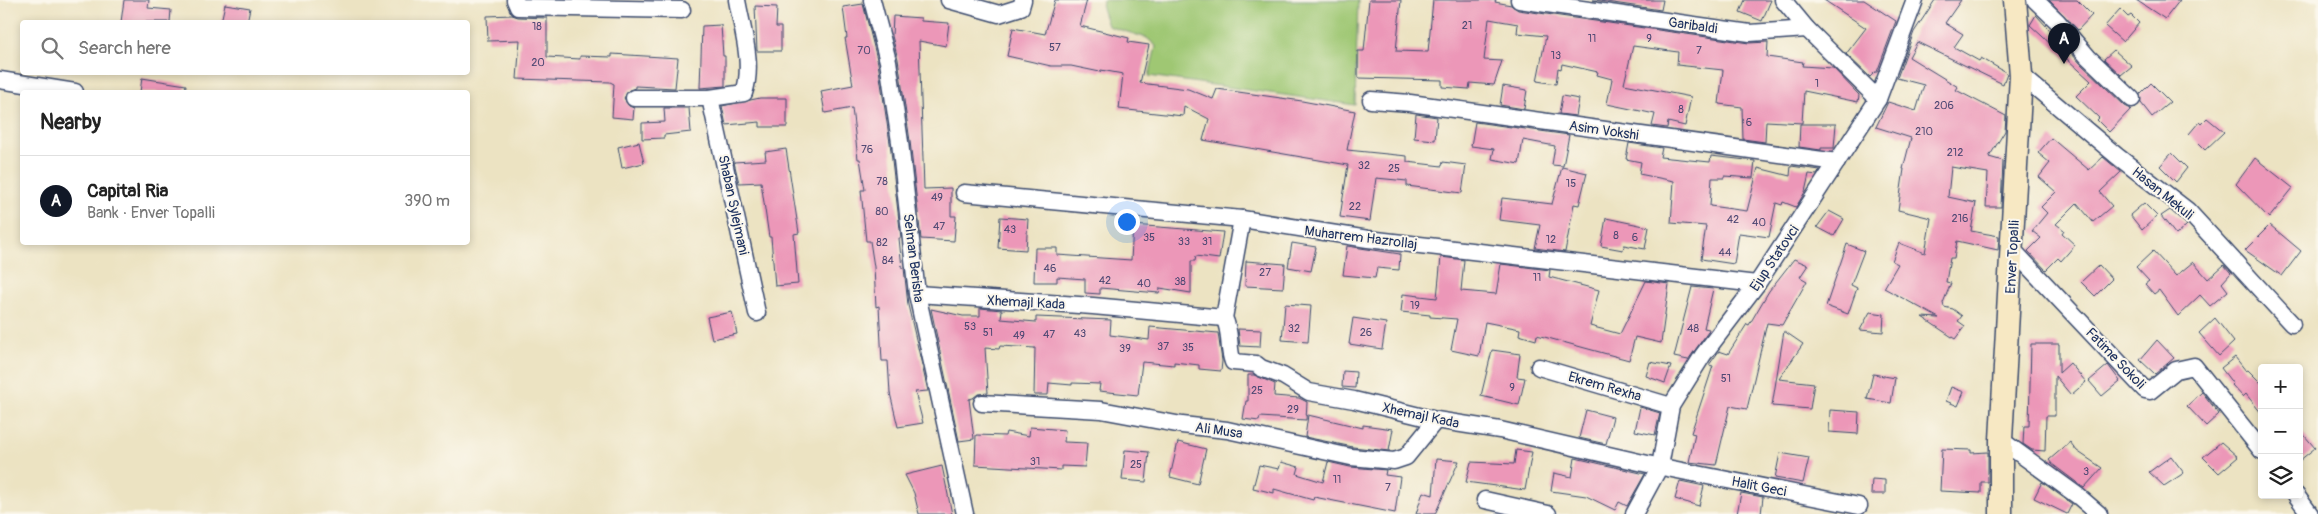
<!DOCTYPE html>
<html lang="en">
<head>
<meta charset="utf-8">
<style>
	:root { --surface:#fff; --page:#f6f6f6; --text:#222; --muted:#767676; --line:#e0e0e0; --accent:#111827 }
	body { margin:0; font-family:Pangolin,sans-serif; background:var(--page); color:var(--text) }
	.controls { position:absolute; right:15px; bottom:15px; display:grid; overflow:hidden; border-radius:5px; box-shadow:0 2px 8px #0003 }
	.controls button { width:45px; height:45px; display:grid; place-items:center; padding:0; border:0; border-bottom:1px solid var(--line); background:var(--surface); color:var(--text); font:25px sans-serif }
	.you { position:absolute; left:1126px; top:221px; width:18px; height:18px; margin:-12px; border:4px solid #fff; border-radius:50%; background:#1a73e8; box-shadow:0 0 0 8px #1a73e833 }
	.badge { display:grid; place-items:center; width:32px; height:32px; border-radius:50%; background:var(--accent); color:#fff; font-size:16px; font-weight:700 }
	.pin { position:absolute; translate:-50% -41px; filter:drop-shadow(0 1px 2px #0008) }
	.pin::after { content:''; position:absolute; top:26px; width:18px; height:15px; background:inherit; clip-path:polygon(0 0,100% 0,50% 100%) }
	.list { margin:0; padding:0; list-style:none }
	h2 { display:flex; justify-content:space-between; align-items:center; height:65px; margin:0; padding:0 20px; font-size:21px }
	h2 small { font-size:16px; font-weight:400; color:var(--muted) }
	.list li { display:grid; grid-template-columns:32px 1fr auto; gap:15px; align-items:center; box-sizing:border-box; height:90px; padding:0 20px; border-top:1px solid var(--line) }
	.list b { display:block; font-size:19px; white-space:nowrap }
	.list p { margin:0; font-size:16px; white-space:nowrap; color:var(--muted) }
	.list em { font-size:16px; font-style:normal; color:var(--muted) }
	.icon { flex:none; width:28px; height:28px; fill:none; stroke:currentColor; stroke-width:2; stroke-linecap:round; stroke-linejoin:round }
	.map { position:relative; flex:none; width:2318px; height:514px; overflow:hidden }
	.search { position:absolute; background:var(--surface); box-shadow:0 2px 8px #0003; left:20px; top:20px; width:450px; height:55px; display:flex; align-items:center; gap:12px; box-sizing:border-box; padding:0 18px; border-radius:5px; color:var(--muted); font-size:19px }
	.panel { position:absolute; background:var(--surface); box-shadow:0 2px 8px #0003; left:20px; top:90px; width:450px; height:155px; border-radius:5px }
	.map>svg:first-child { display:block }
	.green { fill:#9fc773; stroke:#5d7b68 }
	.building { fill:#ec97b8 }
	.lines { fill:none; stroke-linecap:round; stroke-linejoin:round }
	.minor-casing { stroke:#3a4a6d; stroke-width:19 }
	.secondary-casing { stroke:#3a4a6d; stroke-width:25 }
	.minor { stroke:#fff; stroke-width:16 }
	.secondary { stroke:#f7e8c3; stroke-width:22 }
	.labels { text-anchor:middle; stroke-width:4; stroke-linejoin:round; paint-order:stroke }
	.number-label { font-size:11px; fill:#4f4974 }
	.street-label { font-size:14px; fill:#1b2f5e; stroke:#fbf7ec }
</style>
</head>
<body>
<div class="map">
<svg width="2318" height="514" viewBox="0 0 2318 514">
	<rect width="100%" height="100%" fill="#fbf7ec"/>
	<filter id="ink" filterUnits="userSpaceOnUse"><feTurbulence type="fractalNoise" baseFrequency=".02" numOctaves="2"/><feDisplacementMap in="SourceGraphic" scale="10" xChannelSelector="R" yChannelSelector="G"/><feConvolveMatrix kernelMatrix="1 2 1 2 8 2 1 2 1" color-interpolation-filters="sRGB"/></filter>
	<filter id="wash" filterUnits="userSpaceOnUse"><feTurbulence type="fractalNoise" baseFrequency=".0096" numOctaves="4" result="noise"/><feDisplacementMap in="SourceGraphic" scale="20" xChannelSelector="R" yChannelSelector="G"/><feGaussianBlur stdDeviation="1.12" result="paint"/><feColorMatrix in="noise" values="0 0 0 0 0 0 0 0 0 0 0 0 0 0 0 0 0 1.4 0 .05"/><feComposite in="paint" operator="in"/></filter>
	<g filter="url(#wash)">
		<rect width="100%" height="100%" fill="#ece3c2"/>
		<polygon class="green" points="1103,0 1358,0 1355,105 1149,76 1156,46 1147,38 1108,26 1102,8"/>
		<g id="blocks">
			<g class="building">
				<polygon points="124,0 149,0 148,8 171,10 170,22 121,22"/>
				<polygon points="1055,0 1087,0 1080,26 1129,38 1128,42 1149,45 1140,83 1188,89 1213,99 1217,89 1302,101 1355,111 1347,150 1407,156 1407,162 1442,166 1443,162 1466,165 1462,193 1407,186 1407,181 1376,178 1370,221 1340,217 1348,165 1203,140 1209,119 1184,106 1183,116 1119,109 1123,74 1101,70 1100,72 1071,66 1051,66 1007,56 1013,28 1045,34"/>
				<polygon points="1369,0 1401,0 1396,51 1428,52 1433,0 1496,0 1495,2 1511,5 1518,10 1749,43 1768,42 1767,57 1803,62 1802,66 1833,68 1859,95 1858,102 1804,91 1802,123 1766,121 1765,142 1743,139 1742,107 1719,104 1723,70 1677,65 1678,52 1633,46 1624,84 1691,97 1685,126 1668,122 1667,128 1652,126 1655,114 1607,104 1612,79 1597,75 1598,72 1562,64 1561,69 1558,68 1556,84 1537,81 1546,36 1517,33 1518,24 1489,19 1484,60 1502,61 1494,85 1470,83 1469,89 1442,87 1442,80 1358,78 1358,51 1364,51"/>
				<polygon points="1593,0 1663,0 1661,10"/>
				<polygon points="1745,0 1771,0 1762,21 1740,12"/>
				<polygon points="1824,0 1864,0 1896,21 1877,72 1875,72 1870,77 1846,54 1866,28"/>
				<polygon points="1935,0 1961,0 1945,23 1963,34 1954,47 1979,61 1981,58 2007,73 2003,84 1917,42 1909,57 1958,87 1956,90 2006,116 2005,131 1989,157 2003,161 2001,207 1986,207 1988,173 1951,167 1948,197 1976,203 1971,231 1999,236 1998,250 1957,241 1954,258 1950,258 1946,282 1951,283 1943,303 1944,307 1953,309 1962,316 1958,321 1965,326 1955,339 1922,317 1939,318 1884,288 1898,264 1892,261 1899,243 1925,253 1931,218 1898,210 1904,169 1903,169 1911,138 1876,127 1888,102 1916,111 1924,85 1897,78 1914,32"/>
				<polygon points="2049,0 2077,0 2092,15 2078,30"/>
				<polygon points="2136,0 2180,0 2165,19"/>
				<polygon points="225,4 250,8 247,22 221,22"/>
				<polygon points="863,4 878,63 890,143 901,238 899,238 902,268 904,268 908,305 928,391 915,392 923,423 898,427 890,393 888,361 882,361 879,306 876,307 874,267 870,241 866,241 861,190 865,190 860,159 858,159 852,108 825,113 821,91 853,85 845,38 847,38 843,7"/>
				<polygon points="755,6 777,7 776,27 781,27 781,51 757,51"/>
				<polygon points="2120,9 2128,17 2131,15 2139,23 2123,42 2105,26"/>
				<polygon points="512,15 518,17 547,18 547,57 580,59 580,56 612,57 612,54 678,58 675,88 635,86 635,88 629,90 624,98 629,106 634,108 633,119 612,117 614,84 610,82 517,79 520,40 488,41 487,16"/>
				<polygon points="2036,15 2081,64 2125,106 2131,109 2109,132 2097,120 2099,118 2076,96 2091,81 2030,25"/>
				<polygon points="893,16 921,18 921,21 949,23 946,46 919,41 924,189 951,188 951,216 956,216 954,241 921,239 910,141 898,59 892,36"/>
				<polygon points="721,25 723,56 725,56 725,86 700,88 702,26"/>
				<polygon points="2114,50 2132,66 2121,75 2104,59"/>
				<polygon points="142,78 186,85 185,92 140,92"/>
				<polygon points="2151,83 2170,102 2152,117 2141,103 2140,94"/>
				<polygon points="1503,86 1527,90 1524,109 1500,105"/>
				<polygon points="1562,96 1579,99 1576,116 1559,114"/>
				<polygon points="760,98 787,98 787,127 760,127 760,122 726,125 722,106"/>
				<polygon points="664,108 689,108 691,132 664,135 664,138 642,139 642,123 665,122"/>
				<polygon points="1416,114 1437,117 1435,140 1414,138"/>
				<polygon points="2207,118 2224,132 2205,150 2189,134 2199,122 2201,124"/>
				<polygon points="1475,122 1569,135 1563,166 1552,165 1555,146 1523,140 1519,164 1492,159 1494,149 1471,146"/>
				<polygon points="1800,124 1836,124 1834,148 1821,148 1821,150 1799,147"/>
				<polygon points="2051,138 2089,170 2103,157 2121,172 2100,192 2112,206 2093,222 2077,203 2056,224 2064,230 2062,233 2075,245 2061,261 2058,258 2046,270 2028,251 2041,238 2032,231 2047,213 2041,207 2056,192 2039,177 2050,163 2038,153"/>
				<polygon points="639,142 644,163 622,168 618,147"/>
				<polygon points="1629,143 1662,148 1660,157 1710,162 1711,156 1755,161 1753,178 1724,176 1724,178 1712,178 1710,206 1747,211 1758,168 1790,176 1791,166 1820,170 1817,175 1809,174 1805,192 1796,207 1783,202 1782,205 1776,203 1769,237 1739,233 1734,264 1701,259 1706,226 1671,223 1674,181 1639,174 1641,162 1626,159"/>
				<polygon points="786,149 799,233 794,234 798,284 775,286 771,237 769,237 761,182 739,183 734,162 766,160 765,152"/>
				<polygon points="2172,153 2187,168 2176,182 2160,166"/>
				<polygon points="2255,158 2293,188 2269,218 2236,184"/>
				<polygon points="1562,167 1587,173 1579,205 1574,204 1565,252 1535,248 1540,225 1499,220 1502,198 1552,204"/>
				<polygon points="2144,203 2157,216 2142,230 2130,215"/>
				<polygon points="2170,210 2187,225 2176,235 2161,216"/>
				<polygon points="1829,211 1844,219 1834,236 1817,227"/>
				<polygon points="1000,217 1028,219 1026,250 998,248"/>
				<polygon points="1606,218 1649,227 1645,249 1624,245 1623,250 1601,246"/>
				<polygon points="1133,225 1223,232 1219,259 1196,256 1195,261 1191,261 1191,293 1160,288 1159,293 1100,288 1100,294 1085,293 1085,279 1057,277 1057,282 1034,282 1035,248 1057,248 1057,255 1131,260"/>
				<polygon points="2270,225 2301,251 2282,276 2245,250"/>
				<polygon points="1292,243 1316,247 1311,271 1288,267"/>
				<polygon points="1847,244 1864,251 1851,285 1857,288 1848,314 1826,306"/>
				<polygon points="1347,246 1400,254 1399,270 1377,268 1375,278 1343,275"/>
				<polygon points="2153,251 2176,276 2193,262 2208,279 2224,265 2231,273 2222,283 2228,291 2210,306 2200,295 2178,316 2159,290 2154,294 2145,284 2149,281 2136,267"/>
				<polygon points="1441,257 1464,260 1461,291 1496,294 1501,264 1550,270 1549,277 1599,290 1590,326 1620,334 1646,281 1669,284 1661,343 1635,337 1629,360 1537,335 1536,340 1519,335 1520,329 1485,322 1479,356 1451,350 1457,319 1430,317 1430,315 1401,312 1403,294 1437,298"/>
				<polygon points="1794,259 1808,265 1800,277 1807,281 1782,325 1767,323 1747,409 1730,406 1716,465 1689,462 1695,434 1691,433 1713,366 1709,365 1719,351 1728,354 1747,324 1749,325 1769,291"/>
				<polygon points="1246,261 1285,264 1283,288 1245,286"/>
				<polygon points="2099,265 2112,279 2095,296 2081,282"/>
				<polygon points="1692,287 1713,289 1704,328 1709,329 1708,332 1688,360 1674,357"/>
				<polygon points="1285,304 1311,306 1308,342 1282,340"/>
				<polygon points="980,308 1002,310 1001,319 1036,322 1036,317 1111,320 1110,335 1149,340 1150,327 1218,333 1222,361 1221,371 1199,369 1199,365 1174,362 1174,365 1142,362 1138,395 1099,391 1100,384 1072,383 1072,385 1049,383 1048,395 1034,395 1035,348 1000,346 999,349 985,348 988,393 978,394 973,398 969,399 974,439 959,441 931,309 963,316 980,316"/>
				<polygon points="732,312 737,334 712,339 707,317"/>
				<polygon points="1870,312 1884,314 1883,332 1860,330"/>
				<polygon points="1353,318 1386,323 1382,349 1349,344"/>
				<polygon points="2215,318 2234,342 2219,356 2199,333"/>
				<polygon points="1238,329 1261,330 1260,347 1240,346"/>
				<polygon points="1784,331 1803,344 1779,379 1814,383 1810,409 1772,406"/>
				<polygon points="2157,340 2174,358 2155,374 2140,360"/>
				<polygon points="2031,344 2059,344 2059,373 2070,363 2086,382 2071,395 2055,376 2055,416 2046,416 2045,451 2032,450 2023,444 2024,426 2029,426"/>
				<polygon points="1492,350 1520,354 1517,377 1525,378 1519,405 1481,396"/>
				<polygon points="2235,357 2246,371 2248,370 2262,384 2262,414 2246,394 2243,397 2232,385 2233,384 2221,368"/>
				<polygon points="1650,362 1671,366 1665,383 1646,376"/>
				<polygon points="2108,365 2120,381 2102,396 2089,381"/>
				<polygon points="1343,371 1356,372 1355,388 1342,387"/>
				<polygon points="1873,374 1895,378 1891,403 1867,399"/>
				<polygon points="1248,375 1254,375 1275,384 1274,396 1299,398 1307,402 1306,420 1260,417 1259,421 1243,419 1246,401 1248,401"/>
				<polygon points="1951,387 1964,392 1958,406 1946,401"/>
				<polygon points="2202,392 2219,414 2206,426 2187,406"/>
				<polygon points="1640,407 1660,413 1655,435 1635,431"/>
				<polygon points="1586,410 1613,417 1606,444 1579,438"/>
				<polygon points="1830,410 1859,412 1858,434 1829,432"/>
				<polygon points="1308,415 1363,428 1363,425 1393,429 1389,451 1353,447 1305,437"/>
				<polygon points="1030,427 1065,430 1064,442 1087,443 1085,467 1061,466 1061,470 975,465 976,435 1005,436 1006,432 1029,436"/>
				<polygon points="2299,429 2315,448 2299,461"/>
				<polygon points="1178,442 1206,449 1198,484 1170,477"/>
				<polygon points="2070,442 2077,451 2102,468 2084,488 2052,464 2049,460"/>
				<polygon points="2221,442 2238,457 2219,473 2203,457"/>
				<polygon points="1942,449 1971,450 1971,453 1988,452 1988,482 1981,482 1981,493 1940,491"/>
				<polygon points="1125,450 1149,452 1146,482 1122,480"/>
				<polygon points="1516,450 1532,452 1525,490 1466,482 1471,462 1514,464"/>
				<polygon points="1780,453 1809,458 1803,483 1775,478"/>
				<polygon points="2171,456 2184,473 2164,486 2149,472"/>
				<polygon points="1575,458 1645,474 1627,506 1619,502 1615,510 1586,496 1551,491 1554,473 1572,477"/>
				<polygon points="1436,459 1459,461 1435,514 1416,514 1423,492 1433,495"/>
				<polygon points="1281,462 1299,467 1297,474 1323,482 1328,462 1350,467 1386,470 1385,475 1400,477 1395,513 1314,497 1313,500 1274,489 1274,493 1253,488 1259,465 1279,469"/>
				<polygon points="942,466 952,514 919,514 914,493 905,475"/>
				<polygon points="1872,479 1885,480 1885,494 1871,494"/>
				<polygon points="1680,481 1704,486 1699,506 1675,499"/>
				<polygon points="2042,482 2072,504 2067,514 2034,498"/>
				<polygon points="1741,493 1763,497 1761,514 1737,514"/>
			</g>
		</g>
	</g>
	<g filter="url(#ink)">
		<use href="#blocks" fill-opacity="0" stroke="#3a4a6d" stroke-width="1"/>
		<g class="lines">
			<g class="minor-casing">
				<g id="minor">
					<polyline points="515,0 518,7 682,10"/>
					<path d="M737 0C742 29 754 64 744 93L710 98 757 313"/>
					<polyline points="872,0 888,61 900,142 917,294 965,514"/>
					<polyline points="949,0 999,14 1021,7 1023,0"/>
					<polyline points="1519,0 1750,33 1807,29"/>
					<polyline points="1783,0 1807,29 1878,99"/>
					<polyline points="2035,0 2057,21 2088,57 2132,99"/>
					<polyline points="2021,75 2117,156 2187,210 2292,324"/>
					<polyline points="0,80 75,92"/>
					<polyline points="634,98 710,98"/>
					<polyline points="1371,100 1410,103 1837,162"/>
					<polyline points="964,193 1242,219 1368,239 1757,284"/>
					<polyline points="2013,250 2145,390 2150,391 2176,370 2194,366 2262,451"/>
					<polyline points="917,294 1093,306 1224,318 1242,219"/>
					<path d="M1224 318C1232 333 1227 347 1233 362L1256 364 1261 368 1283 376 1309 392 1354 400 1436 420 1500 430 1652 465 1859 506"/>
					<polyline points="1539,367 1671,406"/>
					<polyline points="982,403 1101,410 1182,425 1227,430 1351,457 1394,461 1406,457 1436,420"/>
					<polyline points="2001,440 2078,496 2099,514"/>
					<polyline points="2296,495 2310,514"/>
					<polyline points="1485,500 1548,514"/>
					<polyline points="1634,514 1660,466 1671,406 1703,355 1757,284 1878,99 1915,0"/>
				</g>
			</g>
			<g class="secondary-casing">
				<polyline id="secondary" points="2001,514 2001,440 2021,75 2015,0"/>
			</g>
			<use href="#minor" class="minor"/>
			<use href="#secondary" class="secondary"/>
		</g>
	</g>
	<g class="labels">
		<g class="number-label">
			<text x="1467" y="29">21</text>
			<text x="537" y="30">18</text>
			<text x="1592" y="42">11</text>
			<text x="1649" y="42">9</text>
			<text x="1055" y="51">57</text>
			<text x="864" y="54">70</text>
			<text x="1699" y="54">7</text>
			<text x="1556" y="59">13</text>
			<text x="538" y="66">20</text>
			<text x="1817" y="87">1</text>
			<text x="1944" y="109">206</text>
			<text x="1681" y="113">8</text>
			<text x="1749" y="126">6</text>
			<text x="1924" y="135">210</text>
			<text x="867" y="153">76</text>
			<text x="1955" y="156">212</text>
			<text x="1364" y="169">32</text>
			<text x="1394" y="172">25</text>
			<text x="882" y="185">78</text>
			<text x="1571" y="187">15</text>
			<text x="937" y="201">49</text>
			<text x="1355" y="210">22</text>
			<text x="882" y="215">80</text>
			<text x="1960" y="222">216</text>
			<text x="1733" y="223">42</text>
			<text x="1759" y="226">40</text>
			<text x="939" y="230">47</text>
			<text x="1010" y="233">43</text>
			<text x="1616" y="239">8</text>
			<text x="1149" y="241">35</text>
			<text x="1635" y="241">6</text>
			<text x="1551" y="243">12</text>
			<text x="1184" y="245">33</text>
			<text x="1207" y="245">31</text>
			<text x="882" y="246">82</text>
			<text x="1725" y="256">44</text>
			<text x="888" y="264">84</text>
			<text x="1050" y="272">46</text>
			<text x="1265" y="276">27</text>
			<text x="1537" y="281">11</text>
			<text x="1105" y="284">42</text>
			<text x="1180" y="285">38</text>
			<text x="1144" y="287">40</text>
			<text x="1415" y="309">19</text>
			<text x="970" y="330">53</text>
			<text x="1294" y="332">32</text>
			<text x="1693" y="332">48</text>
			<text x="988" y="336">51</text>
			<text x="1366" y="336">26</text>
			<text x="1080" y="337">43</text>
			<text x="1049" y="338">47</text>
			<text x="1019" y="339">49</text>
			<text x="1163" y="350">37</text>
			<text x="1188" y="351">35</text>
			<text x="1125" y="352">39</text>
			<text x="1726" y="382">51</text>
			<text x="1512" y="391">9</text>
			<text x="1257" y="394">25</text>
			<text x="1293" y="413">29</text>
			<text x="1035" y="465">31</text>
			<text x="1136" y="468">25</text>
			<text x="2086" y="475">3</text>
			<text x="1337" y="483">11</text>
			<text x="1388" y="491">7</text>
		</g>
		<g class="street-label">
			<text transform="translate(1693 25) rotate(8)" y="5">Garibaldi</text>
			<text transform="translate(1604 130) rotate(8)" y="5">Asim Vokshi</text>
			<text transform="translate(2163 193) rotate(39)" y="5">Hasan Mekuli</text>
			<text transform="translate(734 205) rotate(78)" y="5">Shaban Sylejmani</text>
			<text transform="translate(1361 237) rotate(7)" y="5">Muharrem Hazrollaj</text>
			<text transform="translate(2012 257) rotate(-87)" y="5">Enver Topalli</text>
			<text transform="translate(914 258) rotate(83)" y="5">Selman Berisha</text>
			<text transform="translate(1774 258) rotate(-56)" y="5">Ejup Statovci</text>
			<text transform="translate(1026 302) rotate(3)" y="5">Xhemajl Kada</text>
			<text transform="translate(2116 358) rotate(46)" y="5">Fatime Sokoli</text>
			<text transform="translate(1605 386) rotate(16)" y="5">Ekrem Rexha</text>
			<text transform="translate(1421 415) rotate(12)" y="5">Xhemajl Kada</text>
			<text transform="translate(1219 430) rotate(8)" y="5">Ali Musa</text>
			<text transform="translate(1759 486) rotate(11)" y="5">Halit Geci</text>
		</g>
	</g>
</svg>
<div class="controls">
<button>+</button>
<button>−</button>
<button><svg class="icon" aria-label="layers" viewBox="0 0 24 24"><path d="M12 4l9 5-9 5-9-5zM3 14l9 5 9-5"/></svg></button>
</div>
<div class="you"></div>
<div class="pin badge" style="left:2064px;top:64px">A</div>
<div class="search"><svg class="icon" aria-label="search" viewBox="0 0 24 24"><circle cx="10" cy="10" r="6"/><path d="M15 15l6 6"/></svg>Search here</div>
<section class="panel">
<h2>Nearby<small></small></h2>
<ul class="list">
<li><span class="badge">A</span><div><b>Capital Ria</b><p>Bank · Enver Topalli</p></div><em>390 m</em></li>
</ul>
</section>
</div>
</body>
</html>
